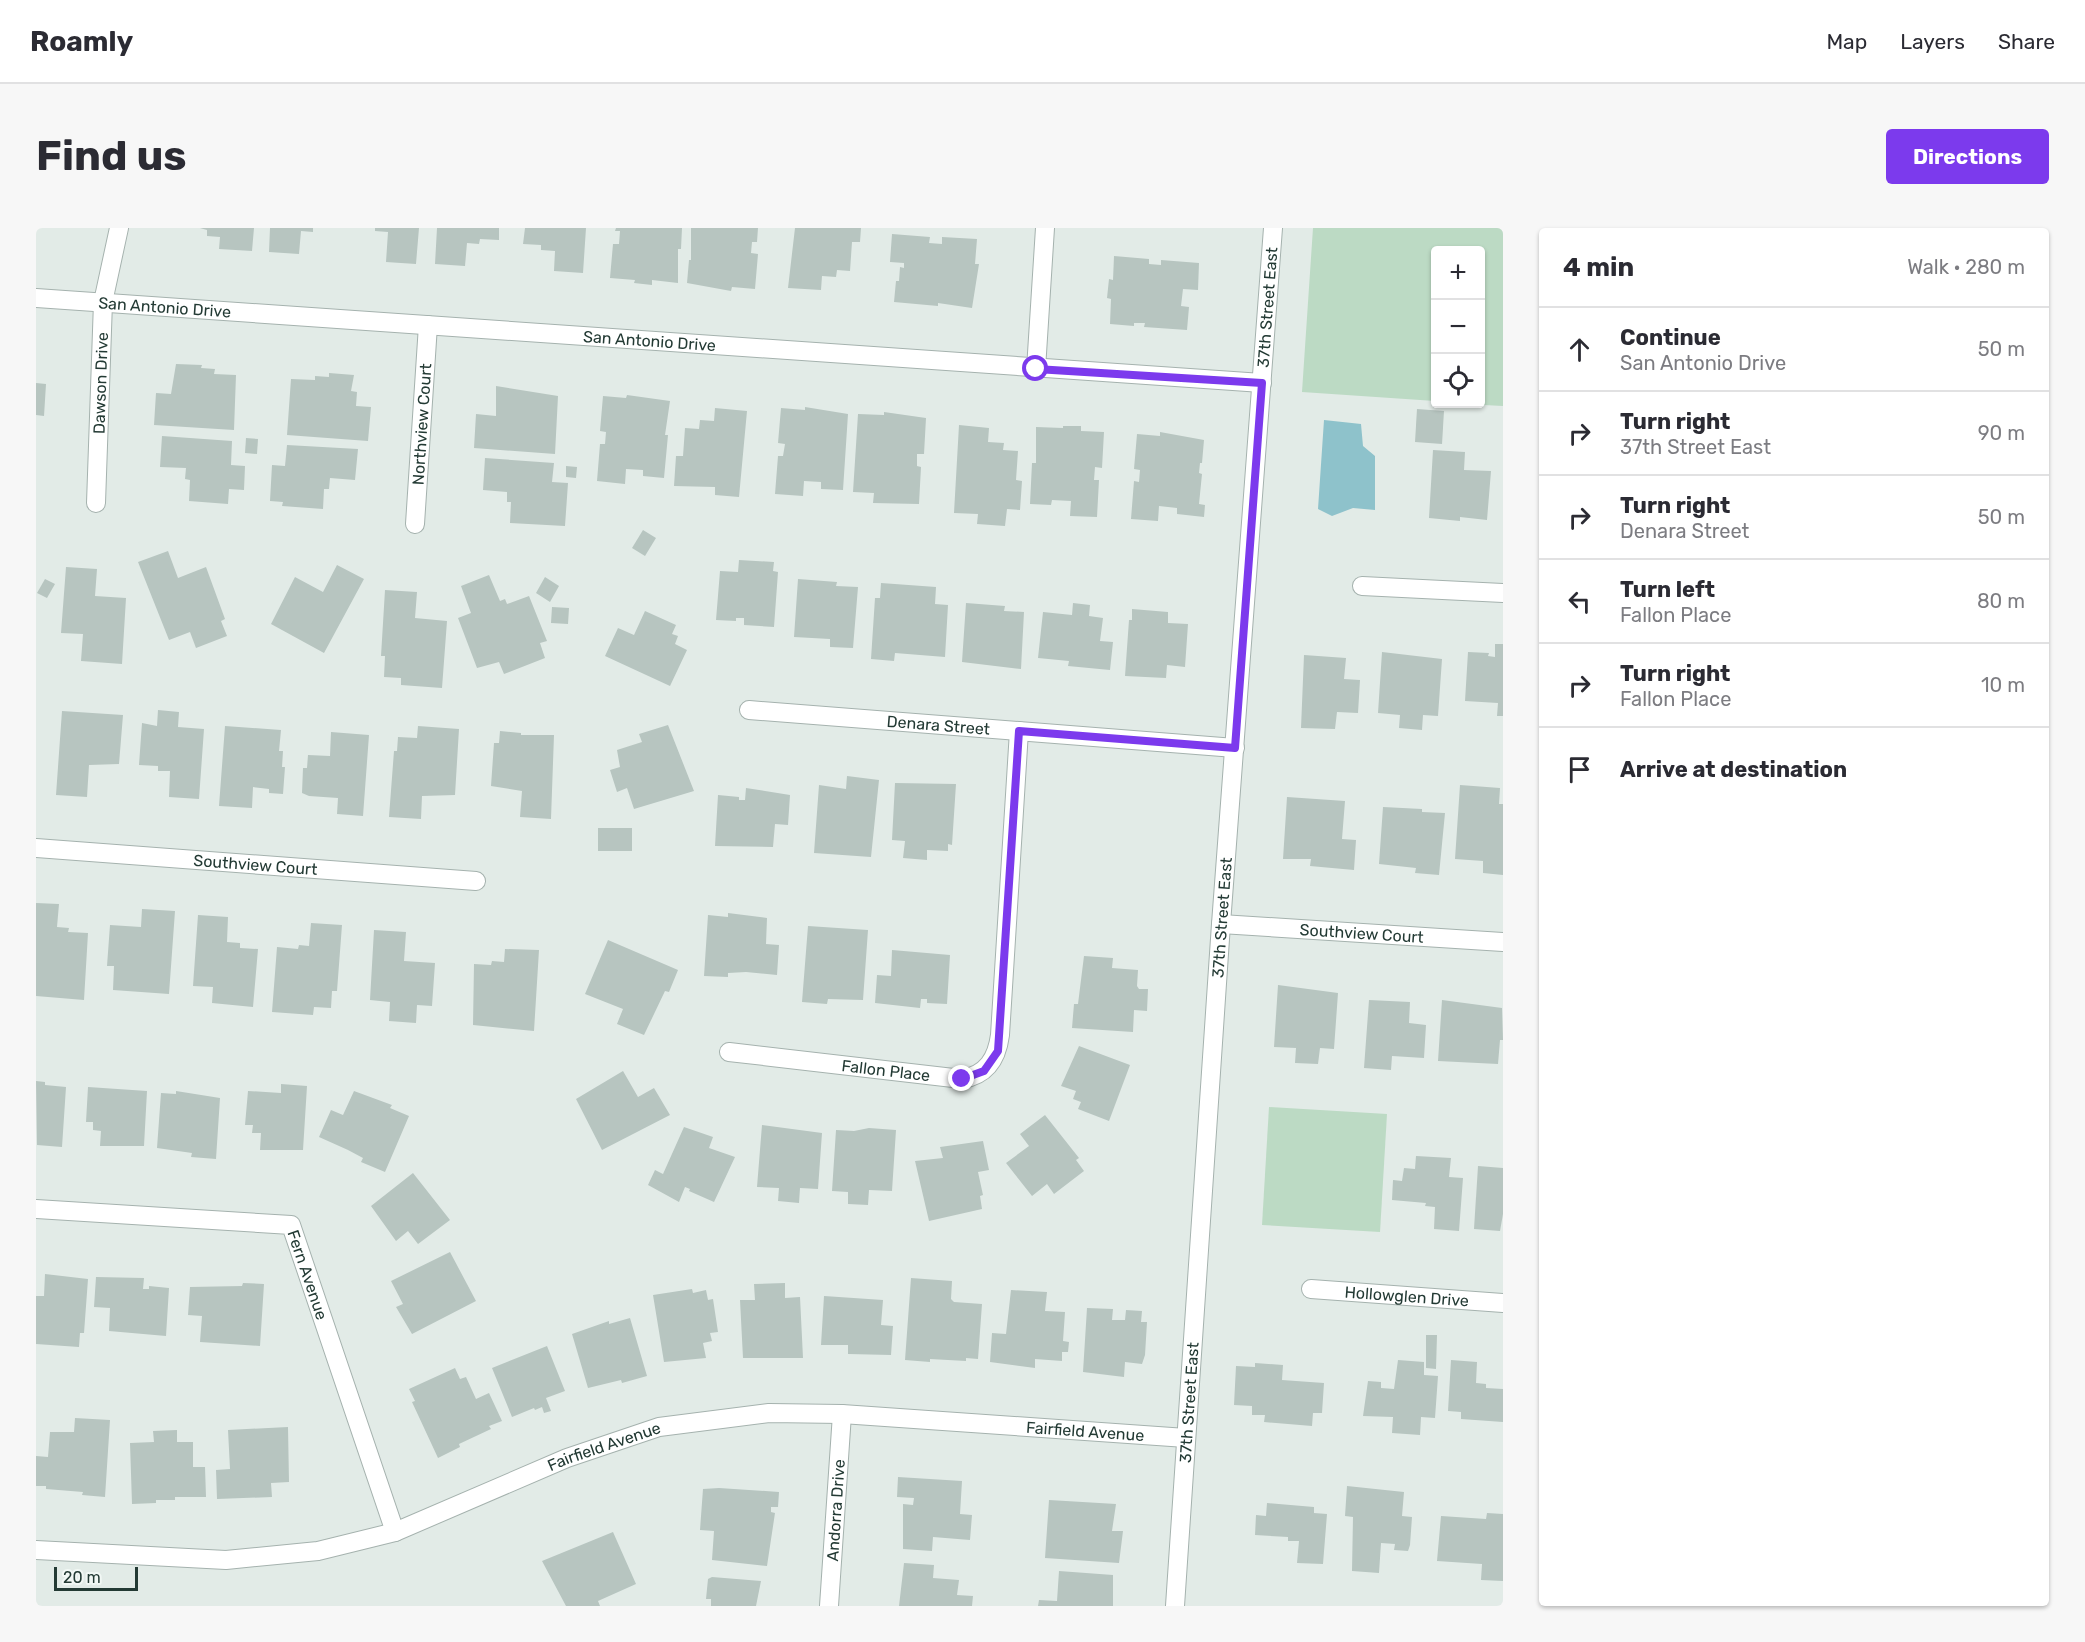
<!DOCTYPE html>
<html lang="en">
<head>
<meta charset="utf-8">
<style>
	:root { --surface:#fff; --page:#f7f7f7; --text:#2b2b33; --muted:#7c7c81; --line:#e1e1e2; --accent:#7c3aed }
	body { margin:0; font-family:Rubik,sans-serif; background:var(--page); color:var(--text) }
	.controls { position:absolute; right:18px; top:18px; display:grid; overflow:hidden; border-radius:6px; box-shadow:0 2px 4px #0004 }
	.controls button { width:54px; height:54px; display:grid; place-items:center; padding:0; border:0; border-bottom:2px solid var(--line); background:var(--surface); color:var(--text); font:30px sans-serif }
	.scale { position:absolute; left:18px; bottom:15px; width:84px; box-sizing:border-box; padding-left:6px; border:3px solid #233a34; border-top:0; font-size:16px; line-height:21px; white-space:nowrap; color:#233a34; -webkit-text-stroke:4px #f2f8f5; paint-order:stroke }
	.stop { position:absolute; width:18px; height:18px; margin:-14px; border:4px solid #7c3aed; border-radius:50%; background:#fff }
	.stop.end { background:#7c3aed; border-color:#fff; box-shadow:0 2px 6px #0008 }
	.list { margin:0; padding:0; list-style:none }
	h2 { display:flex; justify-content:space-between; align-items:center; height:78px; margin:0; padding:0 24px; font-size:26px }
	h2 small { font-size:20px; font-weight:400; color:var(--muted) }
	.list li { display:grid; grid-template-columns:39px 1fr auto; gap:18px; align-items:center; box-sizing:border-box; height:84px; padding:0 24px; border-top:2px solid var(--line) }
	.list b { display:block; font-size:22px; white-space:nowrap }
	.list p { margin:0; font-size:20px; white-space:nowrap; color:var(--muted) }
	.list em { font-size:20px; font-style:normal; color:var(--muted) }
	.icon { flex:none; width:33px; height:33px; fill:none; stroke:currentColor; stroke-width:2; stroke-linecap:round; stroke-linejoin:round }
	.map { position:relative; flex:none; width:1467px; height:1378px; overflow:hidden; border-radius:6px }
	header { display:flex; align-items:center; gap:36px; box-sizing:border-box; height:84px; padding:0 30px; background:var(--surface); border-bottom:2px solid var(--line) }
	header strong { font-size:28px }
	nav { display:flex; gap:33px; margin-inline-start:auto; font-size:21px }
	.intro { display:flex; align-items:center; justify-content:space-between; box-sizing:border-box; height:144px; padding:0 36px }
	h1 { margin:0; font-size:42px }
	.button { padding:15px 27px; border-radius:6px; background:var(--accent); color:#fff; font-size:21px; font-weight:700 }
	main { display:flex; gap:36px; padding:0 36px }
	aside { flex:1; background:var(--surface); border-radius:6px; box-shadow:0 2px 4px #0004 }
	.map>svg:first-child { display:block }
	.green { fill:#bcdac4 }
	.water { fill:#8ec2cb }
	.building { fill:#b7c5c0 }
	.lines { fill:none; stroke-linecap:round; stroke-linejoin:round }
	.minor-casing { stroke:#a5b2ae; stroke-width:20 }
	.minor { stroke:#fff; stroke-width:18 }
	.route { stroke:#7c3aed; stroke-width:8 }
	.labels { text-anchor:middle; stroke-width:4.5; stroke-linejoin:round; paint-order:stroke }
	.street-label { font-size:16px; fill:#233a34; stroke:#f2f8f5 }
</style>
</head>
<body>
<header>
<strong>Roamly</strong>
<nav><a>Map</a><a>Layers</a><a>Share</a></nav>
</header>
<div class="intro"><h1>Find us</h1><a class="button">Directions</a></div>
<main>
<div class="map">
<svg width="1467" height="1378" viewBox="0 0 1467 1378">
	<rect width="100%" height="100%" fill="#e2ebe7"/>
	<g class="green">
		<polygon points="1277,0 1467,0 1467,178 1429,176 1444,176 1444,22 1400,22 1399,173 1266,164"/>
		<polygon points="1233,879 1351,886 1344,1004 1226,997"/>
	</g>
	<polygon class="water" points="1288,192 1325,196 1327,218 1339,228 1339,282 1317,280 1296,288 1282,281"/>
	<g class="building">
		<polygon points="164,0 218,0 216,23 183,21 184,9 171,8 171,2"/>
		<polygon points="234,0 277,0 277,4 265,3 263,26 233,24"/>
		<polygon points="339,0 383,0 380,36 350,34 352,4 339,3"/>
		<polygon points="401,0 463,0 463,12 444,11 443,16 431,15 429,38 399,36"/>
		<polygon points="489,0 550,0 547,45 518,43 519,23 505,22 505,17 487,16"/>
		<polygon points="580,0 646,0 645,21 642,21 642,55 616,52 616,57 598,55 599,52 574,50 577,16 583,16 584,3 579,3"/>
		<polygon points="655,0 722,0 721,14 716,14 715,25 722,26 719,61 696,59 695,63 651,55 653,32 655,32"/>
		<polygon points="759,0 825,0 824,14 816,14 814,43 801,42 800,49 786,48 785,62 752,60"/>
		<polygon points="856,6 894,9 893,15 906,16 906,9 941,11 939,36 943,36 936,80 902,75 902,78 858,74 860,53 863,53 864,39 868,40 868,35 854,34"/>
		<polygon points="1078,28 1113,31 1113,36 1125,37 1125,32 1163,35 1162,62 1147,61 1145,78 1153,79 1151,102 1108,99 1109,95 1098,95 1098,98 1074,96 1075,71 1071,70 1073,51 1077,52"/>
		<polygon points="140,136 166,137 165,140 179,141 178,146 200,147 198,202 118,197 120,165 135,166"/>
		<polygon points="293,145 318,147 315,163 321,164 320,178 335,179 332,213 251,207 255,151 279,152 279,148 293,149"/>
		<polygon points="0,155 10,156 8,188 0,187"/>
		<polygon points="460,158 522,168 519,226 438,220 440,186 460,188"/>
		<polygon points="591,167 634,173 629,207 632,207 628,250 607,248 607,242 590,241 589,256 561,253 564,216 569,216 570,204 564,203 567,168 590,170"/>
		<polygon points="769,179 812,186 807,262 785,261 785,254 768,253 767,268 739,266 742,228 747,228 749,216 742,215 745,180 769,182"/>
		<polygon points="679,180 711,183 703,269 679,267 679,259 638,258 640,228 647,228 649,200 663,201 664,192 678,193"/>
		<polygon points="1381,181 1408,183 1406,216 1379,214"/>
		<polygon points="848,184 890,190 888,226 881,226 881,238 885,239 883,276 837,275 838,265 817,264 822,186 848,187"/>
		<polygon points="923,197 953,200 952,214 968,215 967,222 982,223 980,252 986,253 984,282 971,281 969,298 941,296 942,286 918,285"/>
		<polygon points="1027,198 1045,198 1045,203 1068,204 1066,240 1059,239 1058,252 1063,252 1061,289 1034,288 1035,273 1016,272 1015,277 994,276 996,235 1000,235 1000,199 1027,200"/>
		<polygon points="1124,204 1168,212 1166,235 1164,235 1163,245 1166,246 1163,276 1169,277 1168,289 1141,286 1141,280 1123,278 1122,293 1095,291 1098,253 1103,254 1104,242 1098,241 1101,206 1124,208"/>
		<polygon points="126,208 196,213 195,237 209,238 208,262 193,261 192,276 153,273 154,252 149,251 150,240 124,239"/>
		<polygon points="210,210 222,211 221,226 209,225"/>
		<polygon points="251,217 322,221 319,252 294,250 293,261 288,261 287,281 246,278 247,274 234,273 236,237 249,238"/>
		<polygon points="1397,222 1429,224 1428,242 1455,243 1451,292 1424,289 1424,293 1393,290"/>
		<polygon points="449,230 518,235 516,254 532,255 529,298 474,295 475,274 471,274 471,264 447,262"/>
		<polygon points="530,238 541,239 540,250 530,249"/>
		<polygon points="607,302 620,310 609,328 596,320"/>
		<polygon points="132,323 142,350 170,339 189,391 185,393 191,408 160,420 154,404 133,412 102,334"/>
		<polygon points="703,332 738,334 737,343 742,344 738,399 708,397 708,390 700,390 700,393 680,392 684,343 702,344"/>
		<polygon points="301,337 328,351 288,425 235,396 259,349 287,364"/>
		<polygon points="30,339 61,341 59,368 90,370 86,436 45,433 47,406 25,405"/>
		<polygon points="453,347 464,373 469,371 471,376 493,368 511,413 504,415 509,430 468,446 463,434 441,440 422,390 435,385 425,358"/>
		<polygon points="509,349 523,358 514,374 500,365"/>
		<polygon points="9,351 19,356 11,370 1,365"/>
		<polygon points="762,351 801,354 800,358 822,359 817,420 794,419 794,411 758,409"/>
		<polygon points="845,355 900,359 899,376 912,377 909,429 859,425 858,433 835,431 839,370 844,370"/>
		<polygon points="349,362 381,364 379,390 411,393 406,460 365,457 365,450 348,449 349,428 345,428"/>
		<polygon points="930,375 969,378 968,383 988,384 985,441 926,434"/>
		<polygon points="1037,375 1054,377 1053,388 1067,390 1064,413 1077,414 1074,442 1032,438 1033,433 1002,430 1007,384 1036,387"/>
		<polygon points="516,379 533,380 532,396 515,395"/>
		<polygon points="1096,381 1132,384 1132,395 1152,396 1149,439 1131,437 1130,450 1089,448 1093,392 1096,392"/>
		<polygon points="609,383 640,397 636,406 642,408 639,416 651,422 634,458 569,428 582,400 598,407"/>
		<polygon points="1459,416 1467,416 1467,488 1461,488 1462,475 1429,473 1432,424 1453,425 1452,428 1459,429"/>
		<polygon points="1346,424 1406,431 1402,488 1387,487 1386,502 1363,500 1364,487 1342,485"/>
		<polygon points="1268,427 1310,430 1308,451 1324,452 1322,485 1301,484 1299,501 1265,500"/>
		<polygon points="122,482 143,484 142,499 168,501 163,571 133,569 134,543 122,543 122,538 103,537 106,495 121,498"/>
		<polygon points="26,483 87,487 83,536 53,537 51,569 20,567"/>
		<polygon points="632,497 658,563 598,581 591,560 581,564 574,542 584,539 581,522 606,514 603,506"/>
		<polygon points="189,498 245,502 243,523 247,523 246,539 249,539 247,566 233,565 233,561 217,559 216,580 183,578"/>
		<polygon points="382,498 423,501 419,567 386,568 385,591 353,589 358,523 361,523 362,509 381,510"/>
		<polygon points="464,503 485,505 485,507 518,507 515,591 484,589 486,563 455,558 458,515 463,515"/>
		<polygon points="295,504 333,507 327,588 301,586 302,570 273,568 266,565 267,540 271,540 272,527 294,528"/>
		<polygon points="811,548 843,552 835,629 778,625 783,557 810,561"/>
		<polygon points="859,555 920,556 916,617 912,616 912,623 891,622 891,632 867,630 869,613 856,612"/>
		<polygon points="1424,557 1464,560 1463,576 1467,576 1467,647 1447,645 1447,633 1419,631"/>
		<polygon points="710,560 754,567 752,597 739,596 737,619 679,618 682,567 703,569 703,572 709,572"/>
		<polygon points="1251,569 1309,573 1306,611 1320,612 1318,642 1274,638 1275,631 1247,631"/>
		<polygon points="1347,579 1386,581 1386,584 1409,585 1403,647 1379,645 1380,640 1343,636"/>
		<rect x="562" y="600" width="34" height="23"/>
		<polygon points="0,675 23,676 21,699 33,700 32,704 52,705 48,772 0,768"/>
		<polygon points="106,681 139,683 133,766 77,762 78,738 71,738 74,697 105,699"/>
		<polygon points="692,685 731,690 730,716 743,717 741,747 710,744 692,745 692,749 668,748 672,687 692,689"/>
		<polygon points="162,687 192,689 191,714 204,715 204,720 222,721 217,779 176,775 177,759 157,758"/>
		<polygon points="275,695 306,697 301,763 296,763 295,780 278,779 277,787 236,784 241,719 262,721 263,717 273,718"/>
		<polygon points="772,698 832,702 827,772 792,771 791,776 766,774"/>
		<polygon points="338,702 370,704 368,733 399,735 396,778 381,777 380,795 353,793 354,774 334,772"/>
		<polygon points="572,712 642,742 633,764 629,763 608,807 581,796 587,781 549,766"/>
		<polygon points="469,721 503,722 498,803 437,797 438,736 455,737 456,733 468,734"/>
		<polygon points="856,722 914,727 911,776 891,775 891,771 885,771 884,780 839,775 841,747 855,748"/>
		<polygon points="1048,728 1077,730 1076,740 1102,742 1101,758 1103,761 1112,761 1111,783 1098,782 1097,804 1036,800 1038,776 1042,776"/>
		<polygon points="1242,757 1302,765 1298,821 1284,820 1282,836 1259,835 1260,820 1238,819"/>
		<polygon points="1333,772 1374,774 1373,795 1390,797 1388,830 1356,828 1355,842 1328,840"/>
		<polygon points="1406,772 1466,780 1467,812 1464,812 1462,836 1402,833"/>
		<polygon points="1043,818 1094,837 1073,893 1042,881 1045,874 1037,871 1040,863 1025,858"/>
		<polygon points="587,843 602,869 618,860 634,887 566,922 540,871"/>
		<polygon points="0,853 9,854 9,857 30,859 26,919 1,917"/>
		<polygon points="245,856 271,858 267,922 224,922 225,905 216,905 217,897 209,897 212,863 245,865"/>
		<polygon points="52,859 111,863 108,918 64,918 65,903 57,902 57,894 50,894"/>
		<polygon points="140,863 184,870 180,931 155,929 156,925 121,920 125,865 140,866"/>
		<polygon points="318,863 356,877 354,880 373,888 349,944 325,934 327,930 312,922 283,909 295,882 307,887"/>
		<polygon points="1009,887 1043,930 1040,932 1048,943 1018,966 1011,956 996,968 970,935 993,918 984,906"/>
		<polygon points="726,897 786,905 782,961 764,960 763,975 742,973 743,960 721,959"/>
		<polygon points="648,899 677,909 673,920 699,929 678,974 653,963 654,961 649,959 643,974 612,957 619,942 627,946"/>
		<polygon points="833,900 860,902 856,963 833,962 832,977 812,976 812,964 796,963 800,902 818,903"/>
		<polygon points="947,913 953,942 942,944 947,967 944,968 946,981 893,993 879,933 907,930 904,919"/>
		<polygon points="1380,928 1415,930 1413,949 1427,950 1423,1003 1398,1001 1399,979 1389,978 1390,975 1356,972 1357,952 1366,953 1368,940 1379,941"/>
		<polygon points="1442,938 1467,940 1467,986 1464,1003 1438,1001"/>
		<polygon points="377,945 414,992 382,1016 372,1003 360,1013 335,978"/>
		<polygon points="414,1024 440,1073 376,1106 360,1079 367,1076 355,1053"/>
		<polygon points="9,1046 52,1051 48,1105 44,1105 43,1119 0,1116 0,1068 8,1068"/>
		<polygon points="60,1049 108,1050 107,1061 113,1061 113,1058 133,1060 130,1108 73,1103 74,1080 58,1079"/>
		<polygon points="875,1050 916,1053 915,1071 918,1074 946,1076 942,1131 930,1130 930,1133 894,1131 894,1134 869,1132"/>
		<polygon points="207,1055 228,1056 224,1118 164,1114 166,1088 152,1087 154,1059 206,1058"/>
		<polygon points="749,1055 749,1070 764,1069 767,1130 707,1130 704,1072 719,1072 718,1056"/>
		<polygon points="656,1061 657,1065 670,1062 672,1072 677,1071 682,1104 674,1105 676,1113 667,1115 670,1130 628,1134 617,1067"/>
		<polygon points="975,1062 1011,1064 1009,1083 1029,1084 1027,1113 1033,1114 1032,1124 1026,1124 1026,1133 999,1131 999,1140 954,1134 956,1105 970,1106"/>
		<polygon points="788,1068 847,1072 845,1097 857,1098 855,1127 812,1126 812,1117 785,1117"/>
		<polygon points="1051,1080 1077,1081 1076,1092 1089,1092 1090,1082 1106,1083 1105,1094 1111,1094 1109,1127 1106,1136 1089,1134 1088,1149 1047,1144"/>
		<polygon points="594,1090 611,1148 586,1155 585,1152 552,1160 536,1106 573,1093 573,1096"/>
		<polygon points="1390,1107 1401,1107 1400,1141 1390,1140"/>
		<polygon points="511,1118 529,1163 510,1170 515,1183 508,1185 506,1179 499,1182 498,1180 476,1189 456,1140"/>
		<polygon points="1362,1132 1388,1134 1388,1147 1402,1148 1399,1190 1385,1189 1384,1207 1356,1205 1357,1189 1327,1188 1332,1153 1345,1154 1345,1160 1358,1161"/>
		<polygon points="1415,1132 1441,1134 1440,1155 1450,1156 1450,1160 1467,1161 1467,1194 1425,1191 1425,1184 1412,1183"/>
		<polygon points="1219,1135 1247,1137 1246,1152 1288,1155 1286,1185 1277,1185 1276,1198 1228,1194 1229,1187 1216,1187 1216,1178 1198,1177 1200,1138 1219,1139"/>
		<polygon points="419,1140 424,1151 430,1149 440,1171 453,1165 466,1193 453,1198 455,1201 423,1216 424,1219 402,1230 376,1174 379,1173 373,1161"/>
		<polygon points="39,1190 74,1192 69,1269 46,1267 47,1264 10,1261 10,1258 0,1258 0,1228 12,1229 14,1204 38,1204"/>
		<polygon points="252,1199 253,1254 235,1255 236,1269 181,1271 180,1242 194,1241 192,1202"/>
		<polygon points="141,1202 141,1214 157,1214 157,1239 169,1239 170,1269 139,1269 139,1272 120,1272 120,1275 96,1276 94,1215 118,1214 117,1203"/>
		<polygon points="862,1249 926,1253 924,1286 936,1287 934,1312 897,1309 896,1323 867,1321 867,1276 877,1277 878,1270 861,1269"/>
		<polygon points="1311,1258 1368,1264 1366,1288 1376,1289 1374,1317 1372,1323 1358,1322 1359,1316 1345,1315 1343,1345 1316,1343 1317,1289 1309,1288"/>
		<polygon points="683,1260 743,1264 742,1279 735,1279 735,1284 739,1285 731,1338 676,1332 678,1303 664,1302 667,1261"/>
		<polygon points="1013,1272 1080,1276 1076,1303 1087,1303 1083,1335 1009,1330"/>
		<polygon points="1231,1275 1278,1279 1278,1285 1291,1286 1287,1336 1261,1335 1263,1313 1252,1313 1252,1309 1219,1307 1220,1287 1230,1288"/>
		<polygon points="1451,1285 1467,1286 1467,1353 1445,1352 1446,1336 1401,1333 1405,1288 1450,1291"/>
		<polygon points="577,1304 600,1356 562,1373 564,1378 530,1378 506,1333"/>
		<polygon points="868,1335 898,1337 897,1350 923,1352 921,1367 937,1368 936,1378 863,1378"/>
		<polygon points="1023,1343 1077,1347 1077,1378 1002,1378 1003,1372 1021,1373"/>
		<polygon points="676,1349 725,1353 720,1378 675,1378 675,1371 670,1371 672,1351"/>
	</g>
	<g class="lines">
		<g class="minor-casing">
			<g id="minor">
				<path id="s1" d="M0 70 1226 155"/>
				<polyline points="1000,141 1009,0"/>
				<path id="s2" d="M60 275 67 74 83 0"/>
				<path id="s3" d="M379 296 392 97"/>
				<polyline points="1326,358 1467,365"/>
				<path id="s4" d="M713 482 1199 520"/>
				<path id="s5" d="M0 620 440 653"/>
				<path id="s6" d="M1185 696 1467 714"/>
				<path id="s7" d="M693 824 926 851C951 847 961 830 964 807L983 503"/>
				<path id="s8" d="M0 981 255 997 359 1304"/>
				<path id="s9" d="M1275 1061 1467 1075"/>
				<path id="s10" d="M0 1322 190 1332 282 1323 359 1304 531 1230 623 1199 733 1185 806 1186 1150 1210"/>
				<path id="s11" d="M793 1378 806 1186"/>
				<path id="s12" d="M1139 1378 1185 696 1237 0"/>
			</g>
		</g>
		<use href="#minor" class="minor"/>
	</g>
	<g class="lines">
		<polyline class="route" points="926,851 948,843 962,823 983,503 1199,520 1226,155 1000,141"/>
	</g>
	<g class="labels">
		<g class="street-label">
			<text dy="6" stroke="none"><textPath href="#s1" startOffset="129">San Antonio Drive</textPath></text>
			<text dy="6" stroke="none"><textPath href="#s12" startOffset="1302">37th Street East</textPath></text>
			<text dy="6" stroke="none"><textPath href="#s1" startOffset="615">San Antonio Drive</textPath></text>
			<text dy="6" stroke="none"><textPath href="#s2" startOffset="120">Dawson Drive</textPath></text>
			<text dy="6" stroke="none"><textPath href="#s3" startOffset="100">Northview Court</textPath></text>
			<text dy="6" stroke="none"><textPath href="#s4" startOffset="190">Denara Street</textPath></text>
			<text dy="6" stroke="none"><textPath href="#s5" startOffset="220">Southview Court</textPath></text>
			<text dy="6" stroke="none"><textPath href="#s12" startOffset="690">37th Street East</textPath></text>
			<text dy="6" stroke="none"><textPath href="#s6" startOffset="141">Southview Court</textPath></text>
			<text dy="6" stroke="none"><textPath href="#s7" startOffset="158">Fallon Place</textPath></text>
			<text dy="6" stroke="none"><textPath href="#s8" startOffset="308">Fern Avenue</textPath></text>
			<text dy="6" stroke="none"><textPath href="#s9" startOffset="96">Hollowglen Drive</textPath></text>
			<text dy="6" stroke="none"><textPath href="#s12" startOffset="204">37th Street East</textPath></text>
			<text dy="6" stroke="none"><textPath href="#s10" startOffset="1074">Fairfield Avenue</textPath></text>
			<text dy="6" stroke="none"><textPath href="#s10" startOffset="588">Fairfield Avenue</textPath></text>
			<text dy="6" stroke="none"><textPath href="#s11" startOffset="96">Andorra Drive</textPath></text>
		</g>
	</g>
</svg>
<div class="controls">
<button>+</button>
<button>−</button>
<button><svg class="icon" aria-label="locate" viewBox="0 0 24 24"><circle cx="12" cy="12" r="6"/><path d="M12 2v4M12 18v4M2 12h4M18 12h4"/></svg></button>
</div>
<div class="scale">20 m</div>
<div class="stop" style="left:1000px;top:141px"></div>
<div class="stop end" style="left:926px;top:851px"></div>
</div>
<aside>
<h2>4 min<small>Walk · 280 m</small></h2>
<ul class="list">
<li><svg class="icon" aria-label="ahead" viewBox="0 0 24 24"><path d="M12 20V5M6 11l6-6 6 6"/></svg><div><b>Continue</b><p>San Antonio Drive</p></div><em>50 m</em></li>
<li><svg class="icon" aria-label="right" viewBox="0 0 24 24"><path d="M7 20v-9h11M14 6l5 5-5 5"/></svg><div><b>Turn right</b><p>37th Street East</p></div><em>90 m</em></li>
<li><svg class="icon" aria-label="right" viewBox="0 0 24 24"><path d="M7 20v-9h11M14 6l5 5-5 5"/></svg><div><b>Turn right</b><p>Denara Street</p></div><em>50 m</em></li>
<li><svg class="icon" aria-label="left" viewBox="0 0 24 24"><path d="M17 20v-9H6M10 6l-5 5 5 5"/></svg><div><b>Turn left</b><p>Fallon Place</p></div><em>80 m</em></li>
<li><svg class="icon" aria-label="right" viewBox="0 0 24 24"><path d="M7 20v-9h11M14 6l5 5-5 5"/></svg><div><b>Turn right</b><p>Fallon Place</p></div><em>10 m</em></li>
<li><svg class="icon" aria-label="arrive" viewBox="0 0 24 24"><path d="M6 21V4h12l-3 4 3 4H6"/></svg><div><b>Arrive at destination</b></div></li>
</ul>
</aside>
</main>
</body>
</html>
